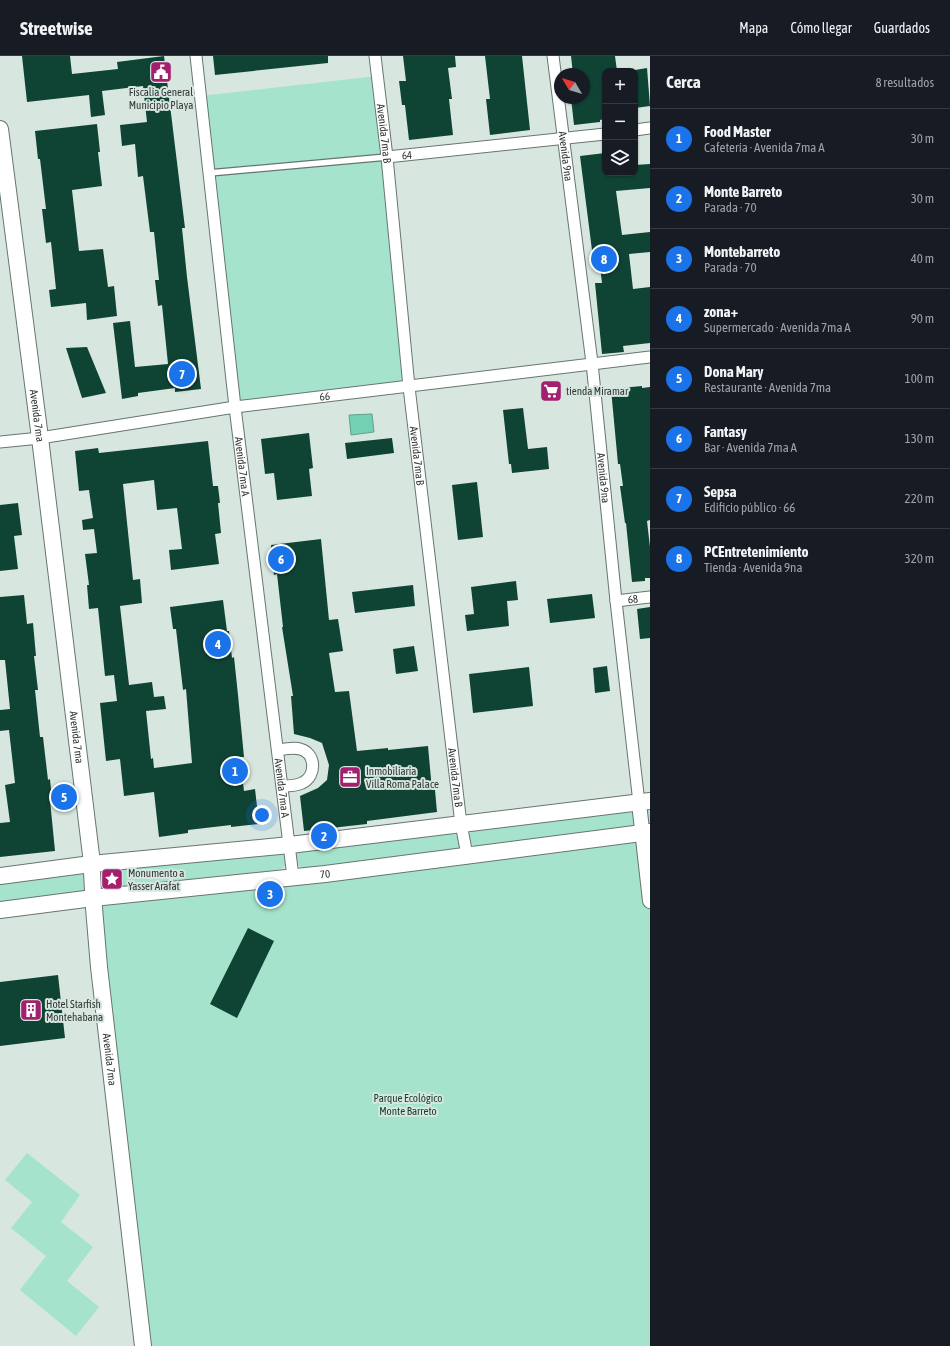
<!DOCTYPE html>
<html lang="es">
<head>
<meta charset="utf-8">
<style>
	:root { --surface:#171b24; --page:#242831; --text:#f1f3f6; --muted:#9ea1a6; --line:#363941; --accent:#1a73e8 }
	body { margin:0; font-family:"Asap Condensed",sans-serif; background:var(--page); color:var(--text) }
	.controls { position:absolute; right:12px; top:12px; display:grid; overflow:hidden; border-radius:8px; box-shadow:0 1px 3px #0004 }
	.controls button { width:36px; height:36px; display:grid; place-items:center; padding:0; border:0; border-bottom:1px solid var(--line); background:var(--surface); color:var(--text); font:20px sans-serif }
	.compass { position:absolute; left:554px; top:12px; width:36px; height:36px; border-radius:50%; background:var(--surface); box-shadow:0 1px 3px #0004; rotate:308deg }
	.you { position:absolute; left:262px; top:759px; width:14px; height:14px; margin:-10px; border:3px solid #fff; border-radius:50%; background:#1a73e8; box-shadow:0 0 0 6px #1a73e833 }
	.badge { display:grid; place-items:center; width:26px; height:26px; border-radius:50%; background:var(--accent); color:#fff; font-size:13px; font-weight:700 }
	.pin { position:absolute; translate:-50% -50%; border:2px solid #fff; box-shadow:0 1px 4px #0006 }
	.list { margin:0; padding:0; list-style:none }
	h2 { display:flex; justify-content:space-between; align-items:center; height:52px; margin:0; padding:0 16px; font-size:17px }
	h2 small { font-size:13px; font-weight:400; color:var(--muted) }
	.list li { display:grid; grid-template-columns:26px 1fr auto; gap:12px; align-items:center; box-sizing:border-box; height:60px; padding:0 16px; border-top:1px solid var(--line) }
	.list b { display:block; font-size:15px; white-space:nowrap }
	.list p { margin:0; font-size:13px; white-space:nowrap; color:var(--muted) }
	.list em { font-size:13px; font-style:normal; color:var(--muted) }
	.icon { flex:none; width:22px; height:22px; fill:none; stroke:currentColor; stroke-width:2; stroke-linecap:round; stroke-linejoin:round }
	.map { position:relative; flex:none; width:650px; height:1290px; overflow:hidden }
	header { display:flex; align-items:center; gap:24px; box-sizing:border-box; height:56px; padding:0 20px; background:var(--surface); border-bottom:1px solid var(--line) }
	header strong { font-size:19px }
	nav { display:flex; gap:22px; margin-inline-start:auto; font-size:14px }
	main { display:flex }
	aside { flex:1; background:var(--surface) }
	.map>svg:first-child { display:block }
	.green { fill:#a5e3cd }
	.water { fill:#73d0b2; stroke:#5fa28c }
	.building { fill:#0f4435 }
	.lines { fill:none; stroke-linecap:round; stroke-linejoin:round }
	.service-casing { stroke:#677570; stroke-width:8 }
	.minor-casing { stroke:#677570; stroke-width:13 }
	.tertiary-casing { stroke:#677570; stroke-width:16 }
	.secondary-casing { stroke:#677570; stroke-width:18 }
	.service { stroke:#fff; stroke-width:5.5 }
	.minor { stroke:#fff; stroke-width:11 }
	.tertiary { stroke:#fff; stroke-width:14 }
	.secondary { stroke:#fff; stroke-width:16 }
	.labels { text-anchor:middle; stroke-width:4; stroke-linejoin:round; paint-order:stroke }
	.poi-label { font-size:11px; fill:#313735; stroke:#d7e7e0; text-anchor:start }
	.street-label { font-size:11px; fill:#313735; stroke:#d7e7e0 }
	.park-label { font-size:11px; fill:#113c2f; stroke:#d7e7e0 }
</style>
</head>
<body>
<header>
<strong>Streetwise</strong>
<nav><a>Mapa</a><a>Cómo llegar</a><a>Guardados</a></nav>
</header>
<main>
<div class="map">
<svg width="650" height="1290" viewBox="0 0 650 1290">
	<rect width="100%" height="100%" fill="#d7e7e0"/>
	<g class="green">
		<polygon points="377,20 409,331 235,351 200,40"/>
		<polygon points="650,754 650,767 640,761 632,770 623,773 476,791 464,783 457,794 314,812 302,812 291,803 283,812 270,817 112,834 104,832 93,826 88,835 0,849 0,828 84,818 93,826 107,815 270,797 282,798 291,803 301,795 452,777 464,783 473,774 619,756 630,756 640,761"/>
		<polygon points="643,777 650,845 650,1290 143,1290 93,842"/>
		<polygon points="27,1097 80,1139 61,1166 93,1191 67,1225 99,1251 76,1280 20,1234 46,1200 11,1172 32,1146 5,1124"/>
	</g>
	<polygon class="water" points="372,358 374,376 351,379 349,359"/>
	<g class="building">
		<polygon points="22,0 70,0 72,18 118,13 117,6 164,0 185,172 182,172 187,221 201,333 175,336 175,332 138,337 138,340 122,343 113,267 130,265 135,311 168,308 162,249 158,250 155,224 159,224 154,176 150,176 143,120 138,121 135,88 122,90 120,69 147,66 143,30 102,35 105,59 91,61 89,39 27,46"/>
		<polygon points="213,0 328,0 328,7 215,19"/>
		<polygon points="403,0 455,0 456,11 448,12 452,43 449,43 453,79 409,84 405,49 402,49 399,25 406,25"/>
		<polygon points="485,0 522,0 530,74 490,79 486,43 490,43"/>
		<polygon points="571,0 615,0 617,15 605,15 605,63 600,64 600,66 574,69 571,42 584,42 584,18 573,18"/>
		<polygon points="647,12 650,50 635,52 635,14"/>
		<polygon points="97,68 100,96 98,96 102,130 72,134 79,195 103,193 108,231 114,230 117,260 87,264 86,247 51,251 49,234 56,233 51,186 46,187 42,153 46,153 40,103 38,103 35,75"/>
		<polygon points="605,97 605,117 635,117 635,109 650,108 650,132 616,135 622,179 650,176 650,196 629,198 633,233 650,231 650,287 623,290 624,296 602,298 595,227 602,227 599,201 593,202 580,100"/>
		<polygon points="87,291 106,337 82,342 66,292"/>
		<polygon points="642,330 642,332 650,331 650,464 647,465 650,491 650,522 645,522 645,525 632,526 626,467 625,467 620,430 623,430 620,408 618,408 611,333"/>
		<polygon points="523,352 528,393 547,391 549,413 512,417 511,408 509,408 503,354"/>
		<polygon points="309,377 313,412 309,413 312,440 277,444 274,417 265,418 261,383"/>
		<polygon points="392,382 394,397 347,403 345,387"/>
		<polygon points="208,385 213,430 218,430 220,447 218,447 221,477 215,478 219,508 171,514 169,494 182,493 177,452 157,454 154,424 123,428 133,524 140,523 142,547 120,550 129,629 152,626 154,641 164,640 166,653 146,655 151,703 153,702 154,712 192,707 186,633 183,634 176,573 173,573 170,551 223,544 227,575 229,575 232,602 234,601 238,639 244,701 240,701 244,735 255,733 259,768 231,771 231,769 188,774 188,777 159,781 154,736 124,740 120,703 106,705 100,647 117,645 114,619 105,620 98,552 89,553 87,529 89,529 85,498 97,497 94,473 83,474 82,464 93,462 89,434 79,435 75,395 98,392 99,397"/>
		<polygon points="477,426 483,481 458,484 452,429"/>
		<polygon points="18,447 22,479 14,480 18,513 0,515 0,449"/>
		<polygon points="321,483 329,564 338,563 343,595 329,597 335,636 349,635 357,695 388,692 388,694 428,690 432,734 435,734 437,756 367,765 367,768 304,775 300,740 318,732 327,724 329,709 322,687 310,682 294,678 291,640 293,640 282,571 283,571 277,518 274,519 271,489"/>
		<polygon points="516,525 518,544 507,545 509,570 467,575 465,559 474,558 471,531"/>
		<polygon points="413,529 415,550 355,557 352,536"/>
		<polygon points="592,538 595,562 550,567 547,543"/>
		<polygon points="24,539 27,568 33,567 36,600 34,600 38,634 35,634 40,681 43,681 48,724 50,723 52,743 50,744 55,795 0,801 0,767 10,766 5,729 15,727 9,674 0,675 0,654 10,653 5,604 0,604 0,541"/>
		<polygon points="650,551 650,582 640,583 637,553"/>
		<polygon points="414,590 418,615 396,618 393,593"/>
		<polygon points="607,610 610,635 595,637 593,612"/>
		<polygon points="529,611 533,650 473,657 469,618"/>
		<polygon points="248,872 274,885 237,962 210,948"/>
		<polygon points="58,919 65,982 0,990 0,926"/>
	</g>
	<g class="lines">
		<g class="service-casing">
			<polyline id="service" points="209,117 387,101"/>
		</g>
		<g class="minor-casing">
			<g id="minor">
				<path id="s1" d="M196 0 235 351 293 821"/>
				<path id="s2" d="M375 0 387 101 409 331 461 768 467 799"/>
				<path id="s3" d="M553 0 592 307 616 545 639 747"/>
				<polyline points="635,74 650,72"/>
				<path id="s4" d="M387 101 605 78"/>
				<path id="s5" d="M0 386 40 382 235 351 650 301"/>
				<path id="s6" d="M616 545 650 541"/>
				<path d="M278 694C284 693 294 691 300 693 316 697 317 720 302 727 296 730 288 730 283 730"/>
			</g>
		</g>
		<g class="tertiary-casing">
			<polyline id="tertiary" points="639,747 650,845"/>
		</g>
		<g class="secondary-casing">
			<g id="secondary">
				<path id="s7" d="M0 73 40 382 91 799 94 852 99 911 143 1290"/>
				<polyline points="0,820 91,808 290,789 650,745"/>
				<path id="s8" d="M0 854 93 842 325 818 650 776"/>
			</g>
		</g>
		<use href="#service" class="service"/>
		<use href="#minor" class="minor"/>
		<use href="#tertiary" class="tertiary"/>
		<use href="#secondary" class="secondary"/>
	</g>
	<defs>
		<g id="civic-square" transform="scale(1.15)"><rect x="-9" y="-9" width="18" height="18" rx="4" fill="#a4206e" stroke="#d7e7e0"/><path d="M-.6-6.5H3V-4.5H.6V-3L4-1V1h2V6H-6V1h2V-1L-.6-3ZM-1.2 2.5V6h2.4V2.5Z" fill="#fff"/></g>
		<g id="supermarket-square" transform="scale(1.15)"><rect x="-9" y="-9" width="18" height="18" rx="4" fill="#a4206e" stroke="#d7e7e0"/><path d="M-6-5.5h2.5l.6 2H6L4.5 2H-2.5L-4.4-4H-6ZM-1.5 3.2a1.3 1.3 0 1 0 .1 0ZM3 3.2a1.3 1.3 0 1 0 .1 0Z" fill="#fff"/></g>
		<g id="office-square" transform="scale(1.15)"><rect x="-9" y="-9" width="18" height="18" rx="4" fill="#a4206e" stroke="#d7e7e0"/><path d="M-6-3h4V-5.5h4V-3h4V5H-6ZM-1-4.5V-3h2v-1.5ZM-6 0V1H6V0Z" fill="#fff"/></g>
		<g id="sight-square" transform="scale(1.15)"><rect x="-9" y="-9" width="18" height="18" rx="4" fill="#a4206e" stroke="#d7e7e0"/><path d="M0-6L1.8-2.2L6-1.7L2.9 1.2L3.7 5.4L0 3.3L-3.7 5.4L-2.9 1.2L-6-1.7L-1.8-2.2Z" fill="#fff"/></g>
		<g id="building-square" transform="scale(1.15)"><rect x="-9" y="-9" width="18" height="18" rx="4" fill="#a4206e" stroke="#d7e7e0"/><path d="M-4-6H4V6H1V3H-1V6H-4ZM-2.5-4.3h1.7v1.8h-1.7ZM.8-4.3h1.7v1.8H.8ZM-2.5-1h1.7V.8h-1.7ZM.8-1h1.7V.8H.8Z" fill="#fff"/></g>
	</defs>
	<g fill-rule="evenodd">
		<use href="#civic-square" x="161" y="16"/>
		<use href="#supermarket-square" x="551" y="335"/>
		<use href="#office-square" x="350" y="721"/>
		<use href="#sight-square" x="112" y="823"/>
		<use href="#building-square" x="31" y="954"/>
	</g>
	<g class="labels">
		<g class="poi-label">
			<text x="161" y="40" text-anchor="middle">Fiscalía General<tspan x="161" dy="13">Municipio Playa</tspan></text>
			<text x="566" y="339">tienda Miramar</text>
			<text x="366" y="719">Inmobiliaria<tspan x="366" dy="13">Villa Roma Palace</tspan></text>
			<text x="128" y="821">Monumento a<tspan x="128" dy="13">Yasser Arafat</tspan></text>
			<text x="46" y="952">Hotel Starfish<tspan x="46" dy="13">Montehabana</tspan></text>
		</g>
		<g class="street-label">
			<text dy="4" stroke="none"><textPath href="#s2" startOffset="78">Avenida 7ma B</textPath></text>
			<text dy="4" stroke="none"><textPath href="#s4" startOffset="20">64</textPath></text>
			<text dy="4" stroke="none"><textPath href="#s3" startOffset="101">Avenida 9na</textPath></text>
			<text dy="4" stroke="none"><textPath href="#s5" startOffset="328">66</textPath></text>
			<text dy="4" stroke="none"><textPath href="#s7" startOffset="289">Avenida 7ma</textPath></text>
			<text dy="4" stroke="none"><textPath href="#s2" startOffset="402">Avenida 7ma B</textPath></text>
			<text dy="4" stroke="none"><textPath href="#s1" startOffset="413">Avenida 7ma A</textPath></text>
			<text dy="4" stroke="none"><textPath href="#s3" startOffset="425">Avenida 9na</textPath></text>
			<text dy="4" stroke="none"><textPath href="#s6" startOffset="17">68</textPath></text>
			<text dy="4" stroke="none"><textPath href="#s7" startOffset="613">Avenida 7ma</textPath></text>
			<text dy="4" stroke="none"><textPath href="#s2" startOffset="726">Avenida 7ma B</textPath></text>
			<text dy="4" stroke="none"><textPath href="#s1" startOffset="737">Avenida 7ma A</textPath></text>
			<text dy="4" stroke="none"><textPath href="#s8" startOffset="327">70</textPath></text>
			<text dy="4" stroke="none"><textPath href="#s7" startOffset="937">Avenida 7ma</textPath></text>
		</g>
		<g class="park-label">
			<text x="408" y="1046">Parque Ecológico<tspan x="408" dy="13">Monte Barreto</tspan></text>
		</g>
	</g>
</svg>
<div class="controls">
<button>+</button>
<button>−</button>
<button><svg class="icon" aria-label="layers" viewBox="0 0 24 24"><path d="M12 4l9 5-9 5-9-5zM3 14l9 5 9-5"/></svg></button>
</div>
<svg class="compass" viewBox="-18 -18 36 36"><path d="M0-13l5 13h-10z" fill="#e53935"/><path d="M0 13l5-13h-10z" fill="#9ea1a6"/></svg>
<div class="you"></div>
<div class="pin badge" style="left:235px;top:715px">1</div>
<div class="pin badge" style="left:324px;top:780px">2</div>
<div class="pin badge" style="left:270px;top:838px">3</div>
<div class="pin badge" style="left:218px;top:588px">4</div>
<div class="pin badge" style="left:64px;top:741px">5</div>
<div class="pin badge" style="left:281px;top:503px">6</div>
<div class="pin badge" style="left:182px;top:318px">7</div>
<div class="pin badge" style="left:604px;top:203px">8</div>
</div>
<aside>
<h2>Cerca<small>8 resultados</small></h2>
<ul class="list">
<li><span class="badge">1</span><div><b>Food Master</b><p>Cafetería · Avenida 7ma A</p></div><em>30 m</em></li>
<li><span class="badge">2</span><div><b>Monte Barreto</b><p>Parada · 70</p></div><em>30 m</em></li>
<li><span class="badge">3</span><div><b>Montebarreto</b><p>Parada · 70</p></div><em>40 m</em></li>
<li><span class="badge">4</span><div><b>zona+</b><p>Supermercado · Avenida 7ma A</p></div><em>90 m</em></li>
<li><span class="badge">5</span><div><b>Dona Mary</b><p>Restaurante · Avenida 7ma</p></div><em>100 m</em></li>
<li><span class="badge">6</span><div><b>Fantasy</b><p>Bar · Avenida 7ma A</p></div><em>130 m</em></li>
<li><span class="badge">7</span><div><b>Sepsa</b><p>Edificio público · 66</p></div><em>220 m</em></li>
<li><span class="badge">8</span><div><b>PCEntretenimiento</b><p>Tienda · Avenida 9na</p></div><em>320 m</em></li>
</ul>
</aside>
</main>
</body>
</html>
